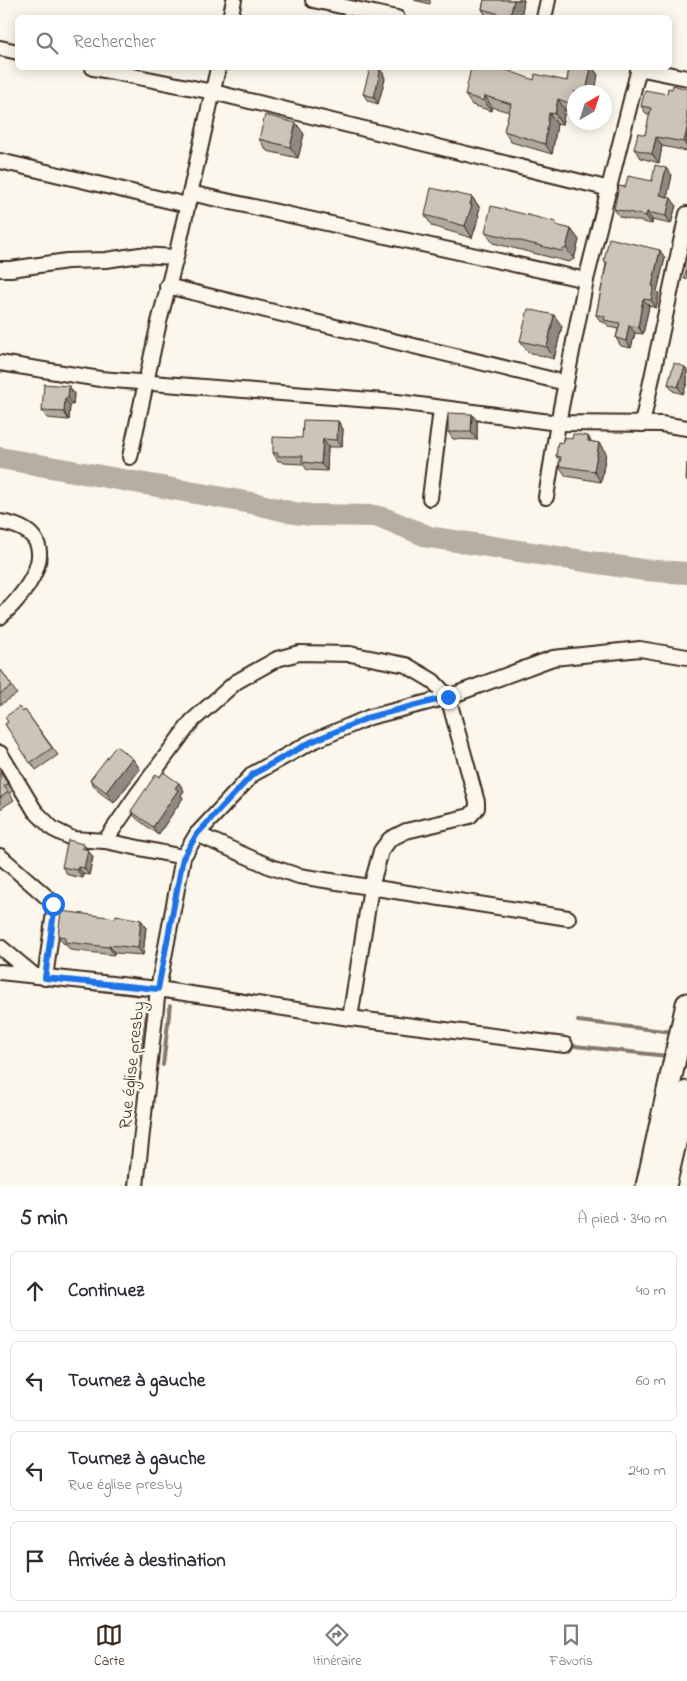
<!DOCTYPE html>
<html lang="fr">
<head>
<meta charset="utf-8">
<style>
	:root { --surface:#fff; --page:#f7f7f7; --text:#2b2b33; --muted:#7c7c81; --line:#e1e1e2; --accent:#3b2a1e }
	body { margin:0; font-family:"Indie Flower",sans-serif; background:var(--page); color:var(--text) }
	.compass { position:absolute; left:567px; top:85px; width:45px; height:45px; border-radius:50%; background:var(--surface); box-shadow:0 2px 12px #0003; rotate:39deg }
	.stop { position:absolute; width:15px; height:15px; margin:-11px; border:4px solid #1a73e8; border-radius:50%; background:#fff }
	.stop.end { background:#1a73e8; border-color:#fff; box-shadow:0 1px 5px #0008 }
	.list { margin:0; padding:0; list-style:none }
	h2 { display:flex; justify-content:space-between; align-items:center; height:65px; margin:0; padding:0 20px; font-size:21px }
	h2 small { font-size:16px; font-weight:400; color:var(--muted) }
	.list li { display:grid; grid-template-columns:32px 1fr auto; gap:15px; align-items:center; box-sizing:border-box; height:80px; margin:0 10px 10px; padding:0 10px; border:1px solid var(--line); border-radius:8px }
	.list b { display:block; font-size:19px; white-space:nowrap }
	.list p { margin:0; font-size:16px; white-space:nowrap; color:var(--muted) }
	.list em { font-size:16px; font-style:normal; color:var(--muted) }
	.icon { flex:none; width:28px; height:28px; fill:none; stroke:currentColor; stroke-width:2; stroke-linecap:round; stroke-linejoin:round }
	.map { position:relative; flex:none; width:687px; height:1186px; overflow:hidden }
	.search { position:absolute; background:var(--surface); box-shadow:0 2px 12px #0003; left:15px; right:15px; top:15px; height:55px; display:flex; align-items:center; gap:12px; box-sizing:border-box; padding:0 18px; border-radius:8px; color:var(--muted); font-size:19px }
	.sheet { height:425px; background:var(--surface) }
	nav { display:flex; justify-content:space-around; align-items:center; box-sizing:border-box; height:70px; border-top:1px solid var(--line); background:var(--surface); font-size:14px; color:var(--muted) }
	nav a { display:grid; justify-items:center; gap:2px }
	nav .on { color:var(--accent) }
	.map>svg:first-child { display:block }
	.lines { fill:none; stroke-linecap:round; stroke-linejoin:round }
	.stream { stroke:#85796d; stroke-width:4 }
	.river { stroke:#b6aea2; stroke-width:22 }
	.minor-casing { stroke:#3b2a1e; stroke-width:18 }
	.primary-casing { stroke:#3b2a1e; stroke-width:25 }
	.minor { stroke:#fbf7ec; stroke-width:14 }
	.primary { stroke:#fbf7ec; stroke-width:21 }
	.wall { fill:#afa99f; stroke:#3b2a1e }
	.shaded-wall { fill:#8f8982; stroke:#3b2a1e }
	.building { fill:#ccc4b9; stroke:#3b2a1e }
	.route { stroke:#1a73e8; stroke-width:6 }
	.labels { text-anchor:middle; stroke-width:4.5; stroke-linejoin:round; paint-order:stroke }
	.street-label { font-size:18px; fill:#3b2a1e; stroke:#fbf7ec }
</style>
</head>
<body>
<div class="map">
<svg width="687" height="1186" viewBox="0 0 687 1186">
	<rect width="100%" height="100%" fill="#fbf7ec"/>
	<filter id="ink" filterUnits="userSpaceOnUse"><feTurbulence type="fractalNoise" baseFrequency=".02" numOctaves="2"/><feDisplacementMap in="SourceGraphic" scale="10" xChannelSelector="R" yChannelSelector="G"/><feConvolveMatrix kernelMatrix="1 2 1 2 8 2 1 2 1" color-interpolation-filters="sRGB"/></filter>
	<g filter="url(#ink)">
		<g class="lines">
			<g class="stream">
				<polyline points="84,988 141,995"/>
				<polyline points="578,1021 673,1032"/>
				<polyline points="575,1046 667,1056"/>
				<polyline points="141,1057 148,1006"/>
				<polyline points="163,1065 170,1006"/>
			</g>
			<polyline class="river" points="0,458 257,504 294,513 311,515 374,516 386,519 429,537 643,570 687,573"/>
			<g class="minor-casing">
				<g id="minor">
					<polyline points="313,0 397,18"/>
					<polyline points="230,18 234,0"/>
					<polyline points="544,18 548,0"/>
					<polyline points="0,48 18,52"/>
					<polyline points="93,68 213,92 610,189"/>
					<polyline points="638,68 687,78"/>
					<polyline points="0,161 187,205"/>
					<polyline points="190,193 586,280"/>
					<polyline points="0,269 11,269 67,261 106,260 140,255 176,257"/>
					<polyline points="167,286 566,383"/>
					<polyline points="0,363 100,379 397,402 558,423 661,424 687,428"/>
					<polyline points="642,424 687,214"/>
					<polyline points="130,457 159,322 176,257 218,68"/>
					<polyline points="546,497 558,423 586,280 639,68"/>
					<polyline points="430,498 441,409"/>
					<path d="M0 522C69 533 32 589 0 617"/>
					<polyline points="0,753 35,811 53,829 73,839 105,841 183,857"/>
					<polyline points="197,834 271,867 299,876 568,918"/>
					<polyline points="105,841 136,796 192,721 236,682 277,659 299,653 350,654 406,665 433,681 448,697 477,802 477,808 470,816 406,831 390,839 381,851 371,887 350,1018"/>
					<polyline points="0,856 49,899 53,904 54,912 45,978"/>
					<polyline points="0,947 35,976"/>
					<polyline points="0,972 158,989 350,1018 565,1045"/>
					<polyline points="136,1186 158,989 183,857 197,834 253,774 311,742 370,717 448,697 553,658 640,649 687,657"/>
				</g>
			</g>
			<g class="primary-casing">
				<g id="primary">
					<polyline points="647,1186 687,1004"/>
					<polyline points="665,1186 687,1092"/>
				</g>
			</g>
			<use href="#minor" class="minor"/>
			<use href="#primary" class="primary"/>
		</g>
		<g class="wall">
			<polygon points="414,0 430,0 430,4"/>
			<polygon points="484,0 524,0 521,18 487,18 482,9"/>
			<polygon points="569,68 593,68 598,75 574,92 574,113 565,110 562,125 557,124 552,154 511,142 504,131 509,112 492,107 492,111 472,105 465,95 534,80 567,81"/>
			<polygon points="383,73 385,79 378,104 368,101 363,94"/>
			<polygon points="672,89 687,89 687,151 662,146 659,163 641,158 634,149 645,135 650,115 647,115 641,106 667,94"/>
			<polygon points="304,134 298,158 267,151 259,139"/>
			<polygon points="672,175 667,197 676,205 671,224 652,220 652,224 620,217 614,209 625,187"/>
			<polygon points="472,197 480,208 478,214 479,216 472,238 432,226 425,215"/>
			<polygon points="558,226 571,229 579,240 574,259 569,262 493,243 485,232"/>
			<polygon points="665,258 657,291 659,294 656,308 649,306 643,334 635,333 631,348 621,346 616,338 618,329 609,327 606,323 601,322 596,315 606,264 604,261"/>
			<polygon points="562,326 554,359 528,352 520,341"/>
			<polygon points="685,367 687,370 687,383 683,394 673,391 668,384"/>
			<polygon points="69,386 74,394 73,405 70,405 69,420 47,418 42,411"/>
			<polygon points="472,414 477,421 477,440 453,439 448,432"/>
			<polygon points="338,421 343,429 342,447 328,447 327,471 307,470 303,464 283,463 281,461 278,461 273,453 302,438"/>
			<polygon points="592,442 599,443 606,453 601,482 566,476 559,466 560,461 556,456 563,443"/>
			<polygon points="1,670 17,694 0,705 0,671"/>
			<polygon points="25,710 58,755 36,770 5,724"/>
			<polygon points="132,758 140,769 114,803 98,791 90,780"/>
			<polygon points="0,771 13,791 9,793 14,800 0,809"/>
			<polygon points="160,777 179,783 184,791 181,795 183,798 158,835 136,818 131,811"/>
			<polygon points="83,844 93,857 89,875 83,874 83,878 68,875 62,867"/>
			<polygon points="141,920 146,927 143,955 115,953 114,955 70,950 66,944 63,943 58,936"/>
		</g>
		<g class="shaded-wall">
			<polygon points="514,0 524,0 521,18 510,17"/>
			<polygon points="379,68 383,73 385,79 378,104 374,97"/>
			<polygon points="591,68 593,68 598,75 595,92 586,92"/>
			<polygon points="485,96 492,107 492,111 484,101"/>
			<polygon points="558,99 565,110 562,125 555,114"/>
			<polygon points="549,113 557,124 552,154 545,144"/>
			<polygon points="296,123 304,134 298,158 290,147"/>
			<polygon points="687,129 687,147 684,142"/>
			<polygon points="656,137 662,146 659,163 652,154"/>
			<polygon points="666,168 672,175 666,203 660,195"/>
			<polygon points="472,197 480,208 478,214 479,216 472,238 465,226"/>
			<polygon points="671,198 676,205 671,224 666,216"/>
			<polygon points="647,212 652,220 652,224 646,216"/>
			<polygon points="571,229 579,240 574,259 566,248"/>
			<polygon points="660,250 665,258 657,291 659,294 656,308 651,300 652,286"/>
			<polygon points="643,299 649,306 643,334 638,327"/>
			<polygon points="554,315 562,326 554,359 547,347"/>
			<polygon points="629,325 635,333 631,348 626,341"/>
			<polygon points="685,367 687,370 687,383 683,394 678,387"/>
			<polygon points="69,386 74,394 73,405 68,398"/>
			<polygon points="65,398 70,405 69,420 64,412"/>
			<polygon points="472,414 477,421 477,440 471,432"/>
			<polygon points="338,421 343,429 342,447 337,440"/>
			<polygon points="588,436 595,447 588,441"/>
			<polygon points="323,439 328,447 327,471 321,464"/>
			<polygon points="599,443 606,453 601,482 594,471"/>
			<polygon points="132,758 140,769 114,803 106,792"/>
			<polygon points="179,783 184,791 181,795 183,798 158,835 153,827 175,788"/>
			<polygon points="83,844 93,857 89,875 84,868 82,848"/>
			<polygon points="78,867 83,874 83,878 77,870"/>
			<polygon points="141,920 146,927 143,955 138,948"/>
			<polygon points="109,945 115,953 114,955 109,947"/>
		</g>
		<g class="building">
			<polygon points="484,0 514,0 510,17 482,9"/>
			<polygon points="370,68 379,68 380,72 374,97 363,94"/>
			<polygon points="471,68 501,68 534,80 535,74 567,81 569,68 591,68 586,92 574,92 574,105 558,99 555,114 549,113 545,144 504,131 511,104 485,96 484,101 465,95"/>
			<polygon points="673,85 687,89 687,129 684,142 656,137 652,154 634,149 638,133 645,135 651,108 641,106 645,90 667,94 668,88 672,89"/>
			<polygon points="265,115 296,123 290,147 259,139"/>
			<polygon points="655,165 666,168 660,195 671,198 666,216 647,212 646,216 614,209 619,186 625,187 628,176 652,181"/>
			<polygon points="431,188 472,197 470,205 472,205 465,226 425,215"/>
			<polygon points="491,206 556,222 556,225 571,229 566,248 561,251 485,232"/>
			<polygon points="609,238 660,250 652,286 654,286 651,300 643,299 638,327 629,325 626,341 616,338 620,323 604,320 605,316 596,315 607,262 604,261"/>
			<polygon points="687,267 687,279 684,279"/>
			<polygon points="528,309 554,315 547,347 520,341"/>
			<polygon points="674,363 685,367 678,387 668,384"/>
			<polygon points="44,384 69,386 68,398 65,398 64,412 42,411"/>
			<polygon points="448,413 472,414 471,432 448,432"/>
			<polygon points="303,420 338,421 337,440 323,439 321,464 302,462 303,456 278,456 278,453 273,453 273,437 302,438"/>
			<polygon points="573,434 588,436 588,441 599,443 594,471 559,466 561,457 556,456 558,442 563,443 564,437 572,439"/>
			<polygon points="687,463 687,481 686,481"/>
			<polygon points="1,670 12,686 0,694 0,671"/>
			<polygon points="19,707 23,712 25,710 52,748 30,763 5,724 8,722 5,717"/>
			<polygon points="116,746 132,758 106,792 90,780"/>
			<polygon points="0,772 8,784 4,786 8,792 0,798"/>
			<polygon points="163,772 179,783 175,788 178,790 153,827 131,811 156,774 160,777"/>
			<polygon points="68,840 83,844 82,848 88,850 84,868 78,867 77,870 62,867"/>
			<polygon points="61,911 116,918 116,915 141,920 138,948 109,945 109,947 65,942 65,937 58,936"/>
		</g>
	</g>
	<g class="lines" filter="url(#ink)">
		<polyline class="route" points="53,904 54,912 45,978 158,989 183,858 197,834 253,774 311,742 370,717 448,697"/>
	</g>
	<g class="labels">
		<g class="street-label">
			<text transform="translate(131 1065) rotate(-84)" y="6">Rue église presby</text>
		</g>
	</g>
</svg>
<svg class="compass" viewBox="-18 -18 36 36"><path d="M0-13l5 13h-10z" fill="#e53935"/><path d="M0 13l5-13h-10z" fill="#7c7c81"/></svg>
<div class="stop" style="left:53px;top:904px"></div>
<div class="stop end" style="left:448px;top:697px"></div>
<div class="search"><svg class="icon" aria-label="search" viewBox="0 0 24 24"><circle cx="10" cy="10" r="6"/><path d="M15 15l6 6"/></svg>Rechercher</div>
</div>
<section class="sheet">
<h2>5 min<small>À pied · 340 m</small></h2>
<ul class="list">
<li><svg class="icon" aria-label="ahead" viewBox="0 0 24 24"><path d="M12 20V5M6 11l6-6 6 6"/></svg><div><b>Continuez</b></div><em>40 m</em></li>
<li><svg class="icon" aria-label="left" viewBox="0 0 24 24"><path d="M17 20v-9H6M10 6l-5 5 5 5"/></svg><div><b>Tournez à gauche</b></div><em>60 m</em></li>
<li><svg class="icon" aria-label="left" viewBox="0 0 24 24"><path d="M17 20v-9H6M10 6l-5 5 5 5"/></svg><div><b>Tournez à gauche</b><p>Rue église presby</p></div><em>240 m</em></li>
<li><svg class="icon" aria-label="arrive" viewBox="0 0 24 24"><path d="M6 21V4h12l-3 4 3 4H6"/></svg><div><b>Arrivée à destination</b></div></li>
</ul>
</section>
<nav>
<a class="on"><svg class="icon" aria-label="map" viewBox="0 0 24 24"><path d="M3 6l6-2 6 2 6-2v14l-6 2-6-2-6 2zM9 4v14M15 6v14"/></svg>Carte</a>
<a><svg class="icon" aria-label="directions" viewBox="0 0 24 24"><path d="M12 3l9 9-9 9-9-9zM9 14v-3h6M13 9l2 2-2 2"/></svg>Itinéraire</a>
<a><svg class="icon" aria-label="saved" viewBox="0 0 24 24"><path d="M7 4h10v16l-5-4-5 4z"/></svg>Favoris</a>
</nav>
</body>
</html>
